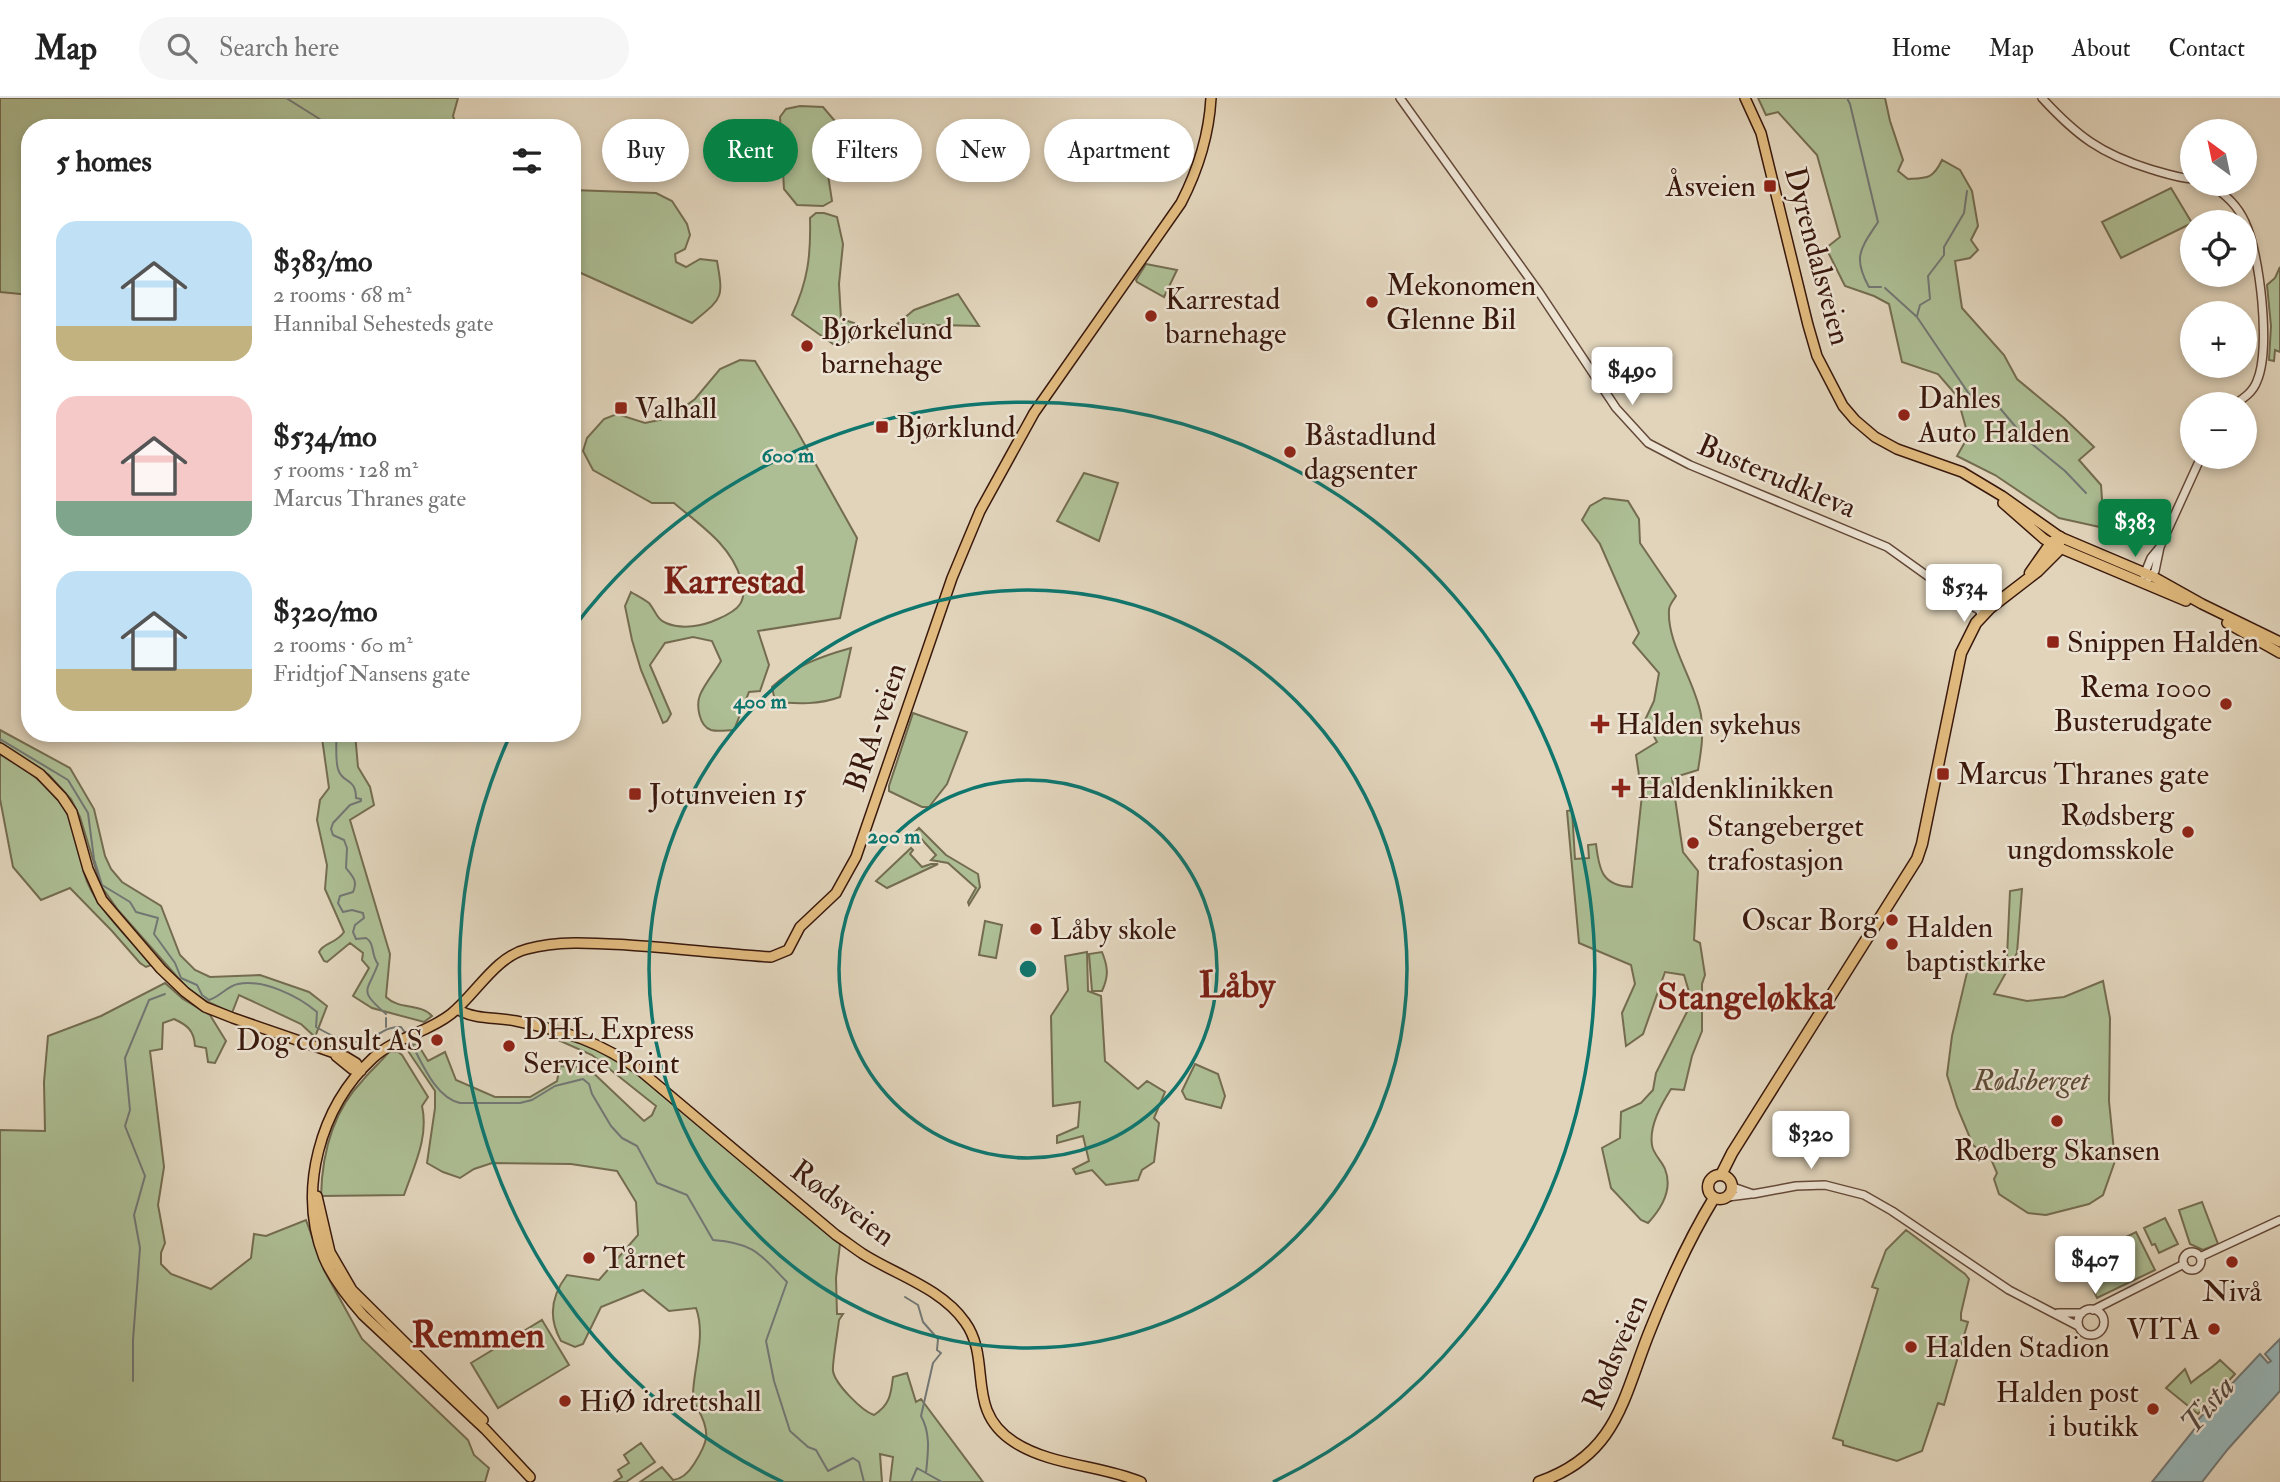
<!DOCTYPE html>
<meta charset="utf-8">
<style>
:root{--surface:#fff;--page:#f6f6f6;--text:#222;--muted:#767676;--line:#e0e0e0;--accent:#0b8043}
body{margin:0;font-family:"IM FELL Double Pica",serif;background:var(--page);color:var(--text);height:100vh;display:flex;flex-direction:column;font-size:26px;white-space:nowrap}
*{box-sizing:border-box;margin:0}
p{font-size:23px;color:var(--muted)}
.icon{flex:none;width:38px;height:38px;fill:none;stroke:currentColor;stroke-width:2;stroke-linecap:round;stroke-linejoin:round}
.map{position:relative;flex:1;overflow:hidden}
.side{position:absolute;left:21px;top:21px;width:560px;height:623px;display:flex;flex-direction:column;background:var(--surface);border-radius:28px;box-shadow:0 4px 10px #0003}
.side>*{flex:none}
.hud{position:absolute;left:602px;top:21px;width:665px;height:63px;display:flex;gap:14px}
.needle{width:46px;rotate:327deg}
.tools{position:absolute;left:2180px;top:21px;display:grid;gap:14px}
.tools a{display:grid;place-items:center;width:77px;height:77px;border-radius:50%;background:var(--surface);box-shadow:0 4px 10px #0003;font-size:35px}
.price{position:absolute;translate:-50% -60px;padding:0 16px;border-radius:7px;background:#fff;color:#222;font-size:23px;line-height:46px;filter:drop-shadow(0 2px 4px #0008)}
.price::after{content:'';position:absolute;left:50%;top:42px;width:21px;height:16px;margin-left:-10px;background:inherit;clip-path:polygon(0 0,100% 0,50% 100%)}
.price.on{background:var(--accent);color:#fff}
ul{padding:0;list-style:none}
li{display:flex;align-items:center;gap:21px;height:175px;padding:0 35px}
li span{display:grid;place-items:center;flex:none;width:196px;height:140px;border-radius:21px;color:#555}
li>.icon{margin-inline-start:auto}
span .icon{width:84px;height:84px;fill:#fffc;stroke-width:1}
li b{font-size:30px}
h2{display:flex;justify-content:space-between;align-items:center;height:84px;padding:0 35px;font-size:30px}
.chip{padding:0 24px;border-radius:32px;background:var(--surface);box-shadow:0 4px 10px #0003;font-size:24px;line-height:63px}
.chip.on{background:var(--accent);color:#fff}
header{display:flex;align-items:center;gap:42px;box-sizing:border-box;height:98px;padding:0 35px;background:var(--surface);border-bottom:2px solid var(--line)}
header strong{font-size:33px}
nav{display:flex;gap:38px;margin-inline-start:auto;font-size:24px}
.search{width:490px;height:63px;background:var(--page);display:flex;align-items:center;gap:18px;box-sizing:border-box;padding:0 24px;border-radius:38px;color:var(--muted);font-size:26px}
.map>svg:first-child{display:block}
.green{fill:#adbe94;stroke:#746c50;stroke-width:2}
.water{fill:#97b6b9;stroke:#727774;stroke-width:2}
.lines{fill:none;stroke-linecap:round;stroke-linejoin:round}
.stream{stroke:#727774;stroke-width:2}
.tertiary-casing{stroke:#644838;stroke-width:10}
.primary-casing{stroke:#3a190d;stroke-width:12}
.trunk-casing{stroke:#3a190d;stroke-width:13}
.tertiary{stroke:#ece3d3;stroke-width:7}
.primary{stroke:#e0ba7e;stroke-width:9}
.trunk{stroke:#e0ba7e;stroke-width:10}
.ring{fill:none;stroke:#0f766e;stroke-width:3.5}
.poi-dot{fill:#8f2418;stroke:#ece3d3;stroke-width:2.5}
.labels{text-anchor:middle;stroke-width:5;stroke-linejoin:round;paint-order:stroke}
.poi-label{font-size:30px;fill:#3a190d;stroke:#ece3d3;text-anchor:start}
.street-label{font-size:30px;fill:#3a190d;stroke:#ece3d3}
.park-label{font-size:30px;font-style:italic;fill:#5c4b36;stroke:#ece3d3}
.water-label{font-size:32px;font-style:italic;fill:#564841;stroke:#ece3d3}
.district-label{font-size:37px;font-weight:bold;fill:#7a1f14;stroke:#ece3d3}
.centre{fill:#0f766e;stroke:#ece3d3;stroke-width:3.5}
.ring-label{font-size:21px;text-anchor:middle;font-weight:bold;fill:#0f766e;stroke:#ece3d3;stroke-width:5;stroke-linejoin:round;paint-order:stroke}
</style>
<header>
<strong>Map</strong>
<div class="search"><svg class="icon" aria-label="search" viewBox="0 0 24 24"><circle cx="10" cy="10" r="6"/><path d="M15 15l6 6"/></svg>Search here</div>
<nav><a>Home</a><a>Map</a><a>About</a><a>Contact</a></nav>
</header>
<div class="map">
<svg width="2280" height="1384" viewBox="0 0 2280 1384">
<rect width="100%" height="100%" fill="#e1d4bb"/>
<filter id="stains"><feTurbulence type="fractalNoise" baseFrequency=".00286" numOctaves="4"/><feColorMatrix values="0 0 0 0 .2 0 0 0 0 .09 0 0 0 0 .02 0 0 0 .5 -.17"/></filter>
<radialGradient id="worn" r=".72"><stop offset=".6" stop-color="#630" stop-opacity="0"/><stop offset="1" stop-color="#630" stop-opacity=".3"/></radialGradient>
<path class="green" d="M0 0H458L453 18 457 30H30V197L0 194Z
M1758 0H1885L1890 23 1903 62 1898 73 1908 81C1927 80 1933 81 1942 62L1960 72 1972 93 1978 128 1971 142 1978 152 1970 160 1955 163 1962 210 2004 257 2017 281 2064 320 2094 349 2079 362 2101 387 2104 430 2059 420 1995 377 1957 358 1965 344 1966 330 1957 298 1938 276 1902 264 1889 206 1874 198 1845 188 1826 150 1840 139 1817 57 1778 14 1766 17Z
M800 8 823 9 840 29 845 48 828 77 832 103 823 108 797 107 784 91 780 19 786 11Z
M2171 90 2192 125 2121 160 2102 124Z
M572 92 656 95 672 103 687 126 690 137 685 151 675 156 676 164 686 169 700 161 717 163C724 202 722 200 692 225L572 171Z
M816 115H824L837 119 843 146 839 186 841 221 854 225 849 244 833 246 792 217C808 183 811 157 810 120Z
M1146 166 1177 172 1164 199 1137 184 1136 182Z
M2280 169V254L2275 252 2274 263 2269 262 2271 228 2267 187 2275 180Z
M958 196 979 228 897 226 914 212Z
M740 262 755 263 796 331 857 440 840 520 758 533 769 567 760 593 749 594 734 632C727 632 718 634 711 632 699 628 696 607 700 597 705 585 715 574 721 563L712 543 693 539 665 545 650 567 671 616 667 623 663 625 641 572 632 542 625 508 631 494C636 497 644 501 649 505 655 512 657 522 666 525 682 532 703 528 718 521 739 512 748 504 741 481 730 446 701 428 674 405H652L593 372 583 353 587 340 604 321 617 316 645 325 669 320 695 301 720 271Z
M1084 375 1118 385 1099 443 1057 423Z
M1604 400 1628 403 1639 421 1640 445 1676 498C1673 503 1669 507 1669 512 1667 546 1695 583 1701 617 1704 636 1701 654 1698 672L1672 680 1683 754 1698 773 1694 842 1700 845 1705 877 1702 886V933L1692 958 1684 992 1671 991C1661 1007 1649 1028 1652 1047 1653 1056 1662 1063 1665 1071 1673 1091 1661 1111 1648 1125L1641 1122 1611 1090 1602 1050 1620 1040 1621 1014 1641 1005 1653 992 1656 975 1692 904 1684 877 1665 874 1643 936 1626 948 1622 915 1635 886 1631 867 1579 845 1567 713 1572 712 1575 761 1589 760 1588 747 1596 746C1599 772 1602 788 1632 789L1642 697 1636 657 1657 644 1645 622 1654 603 1659 575 1633 545 1639 535 1600 446 1582 422 1590 408Z
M851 550 840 599C821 606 796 607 775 603L772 589C794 568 822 558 851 550Z
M913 615 967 634 947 686 929 709H922L889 693V688Z
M0 632 70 670 94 711 105 758 111 771 122 784 161 808 180 857 195 872 210 879 260 877 309 894 327 908 315 939 301 926 239 897 232 915 206 903 187 890 118 812 101 788 80 719 71 701 49 677 0 645Z
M318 635H355L358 669 370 689 374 707 350 722 390 856 386 899C399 912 421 905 432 918L424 924 372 910 353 898 369 870 362 862 363 855 350 845 327 864 324 863 319 854C324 844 336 846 344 834L325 791 327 767 317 722 320 702 329 690 322 640Z
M0 655C35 676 66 699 77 740 81 758 82 776 91 792 106 820 132 843 151 867L146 869 140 865 112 833 70 790 41 802 13 769 0 701Z
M919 730 946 757 978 776 980 789 969 807 968 804 976 790 948 765 931 762 936 757 915 734Z
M911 750 913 752 910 756 922 769 931 766H938L887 790 876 783Z
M2022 791 2017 855 1994 896 2027 903 2064 899 2103 883 2110 920 2109 1003 2115 1063 2103 1097 2089 1106 2046 1117 2028 1115 1999 1096 1994 1081 1997 1075 1991 1061 1973 1047 1957 1009 1947 977 1952 938 1969 866 2007 859 2010 793Z
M985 823 1002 827 996 860 979 857Z
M1087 854 1088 893 1101 898 1105 963 1138 991 1147 983 1165 994 1154 1020 1159 1025 1154 1064 1142 1072 1138 1082 1106 1087 1092 1072 1076 1076 1073 1071 1089 1063 1083 1038 1057 1045V1038L1078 1029 1080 1004 1053 1008 1051 918 1068 892 1065 858Z
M1102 854C1108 869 1109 878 1102 893H1092L1089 856Z
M165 885 183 901 210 917 226 943 215 965 208 964 206 950 195 948C194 932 187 927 174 921L163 925 162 951 150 953 164 1069 158 1107 165 1145 161 1155V1166L171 1176 211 1191 251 1160 254 1136 266 1138 306 1122 324 1172 362 1241 468 1342 474 1357 489 1370 485 1384H0V1032L45 1033 44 984 48 938 101 918Z
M560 938 588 945 632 972 840 1146 836 1180 837 1216H843L839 1222C838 1232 832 1266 833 1273 835 1286 862 1313 874 1317 890 1307 891 1296 893 1279L907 1275 916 1304 921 1301 983 1384H890L893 1359 880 1356 882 1384H640L662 1369 673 1382C683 1381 689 1374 694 1366 708 1344 711 1335 698 1311 695 1306 692 1302 693 1296 694 1267 706 1238 696 1210L669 1213 643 1192 601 1209 583 1246 575 1249 561 1243C548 1220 551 1198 567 1177L599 1182 638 1137 636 1104 617 1073 571 1066 492 1065 474 1071 460 1080 443 1074 427 1065 435 1010V993L406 950 417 945 428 963 445 954 456 982 495 999H530L557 983 560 968 588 970 644 1023 652 1017 656 1008 592 957 556 941Z
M389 954H398L402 957 428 999 422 1008C429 1039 414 1068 404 1097L321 1098C322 1055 332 1014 363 982 371 972 381 964 389 954Z
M1195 966 1218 976 1225 998 1221 1010 1186 1001 1182 993Z
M2202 1104 2218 1146 2203 1152 2190 1146 2179 1112Z
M2165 1120 2178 1146 2159 1155 2155 1146 2152 1147 2144 1130Z
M1906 1132 1965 1176 1969 1181 1961 1215V1222L1968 1224 1944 1307 1938 1305 1922 1353 1897 1363 1843 1347V1343L1833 1340 1878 1191 1872 1189 1886 1152Z
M2136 1134 2155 1172 2097 1200 2079 1162Z
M542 1222 569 1267 498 1310 471 1265Z
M2220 1262 2235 1276 2198 1316 2166 1290 2185 1271 2191 1285C2201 1276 2210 1272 2220 1262Z
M641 1345 655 1364 626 1384H614L622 1379 618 1372 629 1365 624 1357Z"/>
<path class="water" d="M2280 1241V1293L2228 1351 2202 1384H2152L2197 1328 2194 1326 2260 1256 2268 1265 2271 1263 2265 1256Z"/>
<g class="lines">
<path class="stream" d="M286 0 334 30
M1847 0 1850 6 1878 124C1861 150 1852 159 1869 189H1881
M1885 190 1917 219 1969 296 1993 302 2026 341 2065 373 2086 395
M1917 218 1920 207 1930 201 1928 178 1944 157V149L1964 115 1967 93
M336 635C337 647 335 661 338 671 342 686 356 679 356 700L361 701V703L350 707 333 725 331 731 333 737 344 742 347 750 346 770C353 779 358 783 353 794L340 798 338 805 343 814 352 812 363 815 364 820 355 827 353 834 356 841 366 840C375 845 371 858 378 866 368 894 357 891 386 916
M0 641 68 682 88 715 94 761 102 787 130 804 136 814 158 820 154 836 175 865 181 880 197 887 202 897 209 902C220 899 227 888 238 886 264 881 298 898 317 914L316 929C330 937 348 947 364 943 378 939 385 928 401 929L406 936
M386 920V929
M409 941C421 962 434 999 460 1005H520L532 1002 555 988 583 981 589 986 592 996 611 1028 622 1040 637 1048 657 1085 687 1097 713 1142C754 1145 760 1156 787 1184L766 1243 774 1283 790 1333 808 1349 816 1352 828 1373 853 1360 859 1364 864 1384
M905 1199 918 1207 923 1224 938 1241 937 1252 941 1255 933 1265 921 1318C931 1336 928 1355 926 1375
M133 1283V1242L140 1150 134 1117 145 1078 125 1028 130 1012 125 960 149 902 165 896
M911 1384 917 1370 942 1384"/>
<g class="tertiary-casing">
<path id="tertiary" d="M1400 0 1539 194 1616 310 1648 345 1690 367 1887 449 1961 502 1979 512 1982 518
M2042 0C2077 38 2101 56 2150 71 2164 75 2178 80 2193 81
M2209 86C2224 95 2238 108 2245 124 2260 155 2271 251 2257 283 2253 294 2244 300 2235 306
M2144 477 2151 460 2160 449 2201 359
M2149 480 2155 473 2160 449
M1733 1089 1753 1096 1796 1088 1825 1087 1864 1097 1892 1113 2009 1192 2078 1228
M1728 1099 1751 1096
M2183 1163a9 9 0 1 1 18 0a9 9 0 1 1-18 0Z
M2200 1159 2280 1122
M2078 1224a13 13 0 1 1 26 0a13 13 0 1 1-26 0Z
M2093 1212 2184 1166
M2058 1215H2082"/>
</g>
<g class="primary-casing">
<path id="primary" d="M1745 0 1761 35 1808 227 1817 258 1843 308 1855 322 1875 339 1897 351 1962 374 2002 398 2060 439 2152 478 2202 506 2280 544
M2003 405 2044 441 2060 450 2186 503
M2227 525 2280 555
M0 650 40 676 62 699 72 714 88 771 102 802 161 871 185 894 205 909 233 920 346 959 356 965 361 973
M457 911C475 922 495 919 516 923 568 934 599 943 642 974L836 1137C845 1143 854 1150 863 1156 896 1177 941 1190 965 1224 993 1263 964 1312 1014 1344 1051 1368 1101 1367 1141 1384
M336 958 352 971 361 973
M317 1098 330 1154 352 1192 483 1322
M530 1379 485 1331 363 1217C348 1200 333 1181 324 1160 297 1092 320 1009 373 960 396 939 427 935 451 916 476 896 495 859 527 851 559 842 595 845 628 847 676 850 723 856 771 859L788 852 800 829 836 795 856 759 952 480 980 413 1034 315 1181 105C1198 72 1209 37 1211 0"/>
</g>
<g class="trunk-casing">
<path id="trunk" d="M2030 475 2051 445 2060 439
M1708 1089a12 12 0 1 1 24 0a12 12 0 1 1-24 0Z
M1721 1077 1732 1055 1917 761 1922 746 1961 555 1976 525 1990 510 2038 473 2058 453 2060 439
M1539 1384C1619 1356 1623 1298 1651 1230 1669 1185 1689 1141 1714 1100"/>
</g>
<use href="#tertiary" class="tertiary"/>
<use href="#primary" class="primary"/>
<use href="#trunk" class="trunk"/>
</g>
<g class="ring">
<circle cx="1028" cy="871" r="189"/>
<circle cx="1028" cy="871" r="379"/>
<path d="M783 1384A568 568 0 0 1 511 635M574 529A568 568 0 1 1 1273 1384"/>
</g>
<g class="poi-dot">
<rect x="1763" y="81" width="14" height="14" rx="3.5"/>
<circle cx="1372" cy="204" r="7"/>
<circle cx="1151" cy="218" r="7"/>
<circle cx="807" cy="248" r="7"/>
<rect x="614" y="303" width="14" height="14" rx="3.5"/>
<circle cx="1904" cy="317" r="7"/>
<rect x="875" y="322" width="14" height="14" rx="3.5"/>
<circle cx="1290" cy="354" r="7"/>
<rect x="2046" y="537" width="14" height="14" rx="3.5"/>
<circle cx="2226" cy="606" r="7"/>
<path d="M1596.5 615.5h7v7h7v7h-7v7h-7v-7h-7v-7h7z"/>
<rect x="1936" y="669" width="14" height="14" rx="3.5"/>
<path d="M1617.5 679.5h7v7h7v7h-7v7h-7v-7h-7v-7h7z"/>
<rect x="628" y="689" width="14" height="14" rx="3.5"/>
<circle cx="2188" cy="734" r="7"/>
<circle cx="1693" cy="745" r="7"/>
<circle cx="1892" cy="822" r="7"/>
<circle cx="1036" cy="831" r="7"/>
<circle cx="1892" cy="846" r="7"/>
<circle cx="437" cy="942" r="7"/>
<circle cx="509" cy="948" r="7"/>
<circle cx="2057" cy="1023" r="7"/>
<circle cx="589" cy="1160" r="7"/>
<circle cx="2232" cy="1164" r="7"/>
<circle cx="2214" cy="1231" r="7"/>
<circle cx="1911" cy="1249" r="7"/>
<circle cx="565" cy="1303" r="7"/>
<circle cx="2153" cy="1311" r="7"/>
</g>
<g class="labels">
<g class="poi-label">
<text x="1756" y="98" text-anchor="end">Åsveien</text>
<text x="1386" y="197">Mekonomen<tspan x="1386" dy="34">Glenne Bil</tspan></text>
<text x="1165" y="211">Karrestad<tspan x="1165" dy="34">barnehage</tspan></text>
<text x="821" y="241">Bjørkelund<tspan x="821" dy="34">barnehage</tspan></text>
<text x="1918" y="310">Dahles<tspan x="1918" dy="34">Auto Halden</tspan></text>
<text x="635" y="320">Valhall</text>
<text x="896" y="339">Bjørklund</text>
<text x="1304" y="347">Båstadlund<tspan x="1304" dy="34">dagsenter</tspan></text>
<text x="2067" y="554">Snippen Halden</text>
<text x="2212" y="599" text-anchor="end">Rema 1000<tspan x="2212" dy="34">Busterudgate</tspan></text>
<text x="1616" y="636">Halden sykehus</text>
<text x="1957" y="686">Marcus Thranes gate</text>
<text x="1637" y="700">Haldenklinikken</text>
<text x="649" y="706">Jotunveien 15</text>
<text x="2174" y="727" text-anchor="end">Rødsberg<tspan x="2174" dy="34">ungdomsskole</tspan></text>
<text x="1707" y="738">Stangeberget<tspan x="1707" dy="34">trafostasjon</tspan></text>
<text x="1878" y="832" text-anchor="end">Oscar Borg</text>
<text x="1906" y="839">Halden<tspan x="1906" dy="34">baptistkirke</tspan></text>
<text x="1050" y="841">Låby skole</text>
<text x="523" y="941">DHL Express<tspan x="523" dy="34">Service Point</tspan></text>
<text x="423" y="952" text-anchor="end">Dog consult AS</text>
<text x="2057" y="1062" text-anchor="middle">Rødberg Skansen</text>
<text x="603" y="1170">Tårnet</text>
<text x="2232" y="1203" text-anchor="middle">Nivå</text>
<text x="2200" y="1241" text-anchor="end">VITA</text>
<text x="1925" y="1259">Halden Stadion</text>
<text x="2139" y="1304" text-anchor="end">Halden post<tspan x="2139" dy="34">i butikk</tspan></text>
<text x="579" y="1313">HiØ idrettshall</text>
</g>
<g class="street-label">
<text transform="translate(1818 158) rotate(75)" y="10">Dyrendalsveien</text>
<text transform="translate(1777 378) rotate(23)" y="10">Busterudkleva</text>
<text transform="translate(875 629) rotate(-71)" y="10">BRA-veien</text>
<text transform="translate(843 1105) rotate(37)" y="10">Rødsveien</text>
<text transform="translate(1615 1254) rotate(-67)" y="10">Rødsveien</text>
</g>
<g class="park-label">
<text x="2031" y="992">Rødsberget</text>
</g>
<g class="water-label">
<text transform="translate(2207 1306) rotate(-49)" y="11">Tista</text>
</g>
<g class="district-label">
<text x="734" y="495">Karrestad</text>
<text x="1237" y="899">Låby</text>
<text x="1746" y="911">Stangeløkka</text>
<text x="478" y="1249">Remmen</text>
</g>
</g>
<circle cx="1028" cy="871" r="10" class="centre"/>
<g class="ring-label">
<text x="788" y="364">600 m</text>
<text x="760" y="610">400 m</text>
<text x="894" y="745">200 m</text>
</g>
<rect width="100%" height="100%" filter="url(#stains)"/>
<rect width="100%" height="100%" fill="url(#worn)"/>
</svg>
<div class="tools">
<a><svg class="needle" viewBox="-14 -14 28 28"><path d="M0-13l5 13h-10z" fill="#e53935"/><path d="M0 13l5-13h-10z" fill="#767676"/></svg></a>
<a><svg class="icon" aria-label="locate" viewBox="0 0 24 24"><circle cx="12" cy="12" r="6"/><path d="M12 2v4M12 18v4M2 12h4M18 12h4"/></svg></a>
<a>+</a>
<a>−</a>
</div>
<b class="price" style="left:1632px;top:309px">$490</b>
<b class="price on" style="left:2135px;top:461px">$383</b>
<b class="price" style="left:1964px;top:526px">$534</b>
<b class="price" style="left:1811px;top:1073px">$320</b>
<b class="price" style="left:2095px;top:1198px">$407</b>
<div class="hud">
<a class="chip">Buy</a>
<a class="chip on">Rent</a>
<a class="chip">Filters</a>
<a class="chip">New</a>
<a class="chip">Apartment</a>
</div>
<section class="side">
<h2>5 homes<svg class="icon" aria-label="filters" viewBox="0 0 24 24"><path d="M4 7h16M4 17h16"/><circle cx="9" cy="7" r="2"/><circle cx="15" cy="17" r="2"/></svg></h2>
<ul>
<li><span style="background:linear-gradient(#bfe0f5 75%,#c2b280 0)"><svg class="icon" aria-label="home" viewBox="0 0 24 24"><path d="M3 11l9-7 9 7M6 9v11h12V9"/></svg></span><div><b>$383/mo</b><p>2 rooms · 68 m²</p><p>Hannibal Sehesteds gate</p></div></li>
<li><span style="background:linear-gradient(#f6c9c9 75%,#7fa58c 0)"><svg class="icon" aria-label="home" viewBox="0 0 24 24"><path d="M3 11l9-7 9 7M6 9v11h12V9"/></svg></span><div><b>$534/mo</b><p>5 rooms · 128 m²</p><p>Marcus Thranes gate</p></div></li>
<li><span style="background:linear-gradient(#bfe0f5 70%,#c2b280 0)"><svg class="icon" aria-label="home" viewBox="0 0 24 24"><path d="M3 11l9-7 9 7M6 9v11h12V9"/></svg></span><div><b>$320/mo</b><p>2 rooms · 60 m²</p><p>Fridtjof Nansens gate</p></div></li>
</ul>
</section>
</div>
